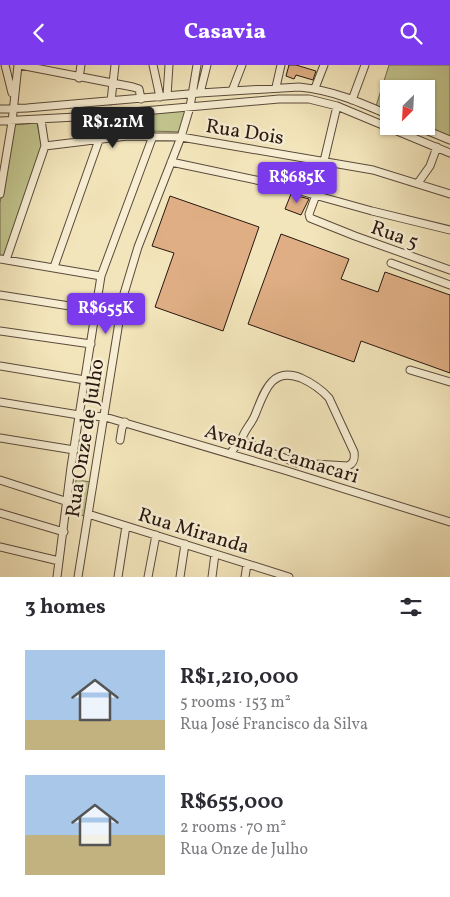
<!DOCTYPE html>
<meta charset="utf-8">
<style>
:root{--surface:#fff;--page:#f2f2f3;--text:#2b2b33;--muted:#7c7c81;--accent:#7c3aed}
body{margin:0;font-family:Vollkorn,serif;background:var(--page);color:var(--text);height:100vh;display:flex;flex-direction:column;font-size:19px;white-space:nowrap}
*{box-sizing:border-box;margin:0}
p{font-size:16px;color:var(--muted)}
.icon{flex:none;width:28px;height:28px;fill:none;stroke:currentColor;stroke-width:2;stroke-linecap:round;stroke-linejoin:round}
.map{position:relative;height:512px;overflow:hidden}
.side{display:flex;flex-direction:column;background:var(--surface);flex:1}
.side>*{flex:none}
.needle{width:32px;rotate:204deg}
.fabs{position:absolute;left:380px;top:15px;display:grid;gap:10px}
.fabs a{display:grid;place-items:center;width:55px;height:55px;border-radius:0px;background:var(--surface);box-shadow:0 1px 4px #0004;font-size:25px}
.price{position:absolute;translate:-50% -42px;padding:0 11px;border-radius:5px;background:var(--accent);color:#fff;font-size:16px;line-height:32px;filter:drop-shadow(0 1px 2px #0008)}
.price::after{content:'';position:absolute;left:50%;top:30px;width:15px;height:11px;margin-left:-8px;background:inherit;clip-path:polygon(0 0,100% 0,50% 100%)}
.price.active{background:#222;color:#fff}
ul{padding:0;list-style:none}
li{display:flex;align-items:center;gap:15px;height:125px;padding:0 25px}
li span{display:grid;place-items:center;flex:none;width:140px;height:100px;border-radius:0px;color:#555}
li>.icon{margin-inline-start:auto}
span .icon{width:60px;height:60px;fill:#fffc;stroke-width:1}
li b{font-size:21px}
h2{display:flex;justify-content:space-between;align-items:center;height:60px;padding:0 25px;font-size:21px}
header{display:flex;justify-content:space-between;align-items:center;height:65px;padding:0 25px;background:var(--accent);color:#fff;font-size:22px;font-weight:800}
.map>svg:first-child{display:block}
.green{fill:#c1c38c;stroke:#746d4e}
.building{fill:#dfae84;stroke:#271710}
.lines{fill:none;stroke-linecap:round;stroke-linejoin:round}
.minor-casing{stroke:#5a4a3b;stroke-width:9}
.minor{stroke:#f7eed3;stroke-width:7}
.labels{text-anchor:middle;stroke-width:5;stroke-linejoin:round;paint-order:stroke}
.street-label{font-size:20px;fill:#271710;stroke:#f7eed3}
</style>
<header><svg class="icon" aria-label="back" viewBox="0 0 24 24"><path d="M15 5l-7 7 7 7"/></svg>Casavia<svg class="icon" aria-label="search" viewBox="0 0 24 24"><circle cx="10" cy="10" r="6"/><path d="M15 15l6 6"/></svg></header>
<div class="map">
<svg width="450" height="512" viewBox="0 0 450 512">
<rect width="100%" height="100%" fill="#f3e5bb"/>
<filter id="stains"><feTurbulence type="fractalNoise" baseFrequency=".004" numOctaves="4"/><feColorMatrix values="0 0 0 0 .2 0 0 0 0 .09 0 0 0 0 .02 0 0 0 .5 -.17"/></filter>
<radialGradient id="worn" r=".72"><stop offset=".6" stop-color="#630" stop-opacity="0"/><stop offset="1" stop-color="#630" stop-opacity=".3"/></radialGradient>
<path class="green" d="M389 0H450V71L426 61V24H389V46L376 41Z
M186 46 181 67 152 66 149 48Z
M37 58 42 82 4 191 0 190V138L13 60Z
M76 415 92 417 85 451 72 448Z"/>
<path class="building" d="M289 0H296L316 6 313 15 296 10 294 14 286 11Z
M291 129 309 134 301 150 285 144Z
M170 131 259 162 223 266 155 242 174 188 152 181Z
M281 169 349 194 341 214 378 227 385 207 450 230V308L361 276 354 297 248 259Z"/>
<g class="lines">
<g class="minor-casing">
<path id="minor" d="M5 0 12 28
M20 0 133 22 139 24 141 34
M153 0 160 32
M79 13 81 0
M276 22 281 0
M315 23 324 0
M232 26 242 0
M200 28 207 0
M167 31 169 0
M352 35 365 0
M111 36 115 0
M337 41 316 130 309 149 310 153 355 171 450 205
M0 44 27 43 200 28 299 22C332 25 359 37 389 50
M0 56 76 52 279 34H309L337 41 450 88
M416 61 450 75
M45 81 127 71 181 72 373 105 450 129
M171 97 275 119 372 146 450 165
M418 118 430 101 437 82
M0 129 12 57 18 0
M0 194 101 211
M6 195 45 81 41 55
M391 198 450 220
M54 202 99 75
M0 230 120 249
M0 266 91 279
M0 301 85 315
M410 305 450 317
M0 337 79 350 105 352 284 405 450 457
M0 373 74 385
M120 375 122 363 125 357
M230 389 238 378 244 377 297 398 348 401C354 398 355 394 354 387L329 333C321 324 312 318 301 313 271 301 264 328 255 350 251 360 243 366 241 377
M0 415 68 437
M0 448 64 467
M88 449 289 512
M0 482 59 496
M57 512 71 402 101 211 153 71
M78 512 123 232 138 182 181 72 190 42 197 0
M118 512 126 461
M148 512 156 470
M180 512 185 479
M212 512 215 489
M245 512 247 499"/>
</g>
<use href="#minor" class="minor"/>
</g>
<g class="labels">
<g class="street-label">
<text transform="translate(245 66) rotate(9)" y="7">Rua Dois</text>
<text transform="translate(395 169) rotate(20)" y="7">Rua 5</text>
<text transform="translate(84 373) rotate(-81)" y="7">Rua Onze de Julho</text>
<text transform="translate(282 388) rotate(17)" y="7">Avenida Camacari</text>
<text transform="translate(194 465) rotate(17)" y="7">Rua Miranda</text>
</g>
</g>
<rect width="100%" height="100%" filter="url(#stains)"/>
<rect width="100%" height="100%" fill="url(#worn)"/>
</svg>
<div class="fabs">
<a><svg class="needle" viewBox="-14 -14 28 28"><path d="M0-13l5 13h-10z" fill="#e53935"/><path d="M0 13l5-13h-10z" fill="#7c7c81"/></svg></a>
</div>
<b class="price active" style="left:113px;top:84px">R$1.21M</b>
<b class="price" style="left:297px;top:139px">R$685K</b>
<b class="price" style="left:106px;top:270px">R$655K</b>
</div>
<section class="side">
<h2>3 homes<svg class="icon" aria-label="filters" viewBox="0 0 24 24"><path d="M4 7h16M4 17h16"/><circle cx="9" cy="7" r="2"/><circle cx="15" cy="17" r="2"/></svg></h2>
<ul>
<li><span style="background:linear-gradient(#a9c7e8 70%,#c2b280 0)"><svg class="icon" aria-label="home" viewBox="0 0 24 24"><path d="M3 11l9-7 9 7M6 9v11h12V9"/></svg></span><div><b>R$1,210,000</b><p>5 rooms · 153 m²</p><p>Rua José Francisco da Silva</p></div></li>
<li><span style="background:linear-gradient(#a9c7e8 60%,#c2b280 0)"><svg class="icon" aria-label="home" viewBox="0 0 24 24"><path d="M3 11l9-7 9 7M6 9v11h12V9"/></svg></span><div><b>R$655,000</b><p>2 rooms · 70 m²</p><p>Rua Onze de Julho</p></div></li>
</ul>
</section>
